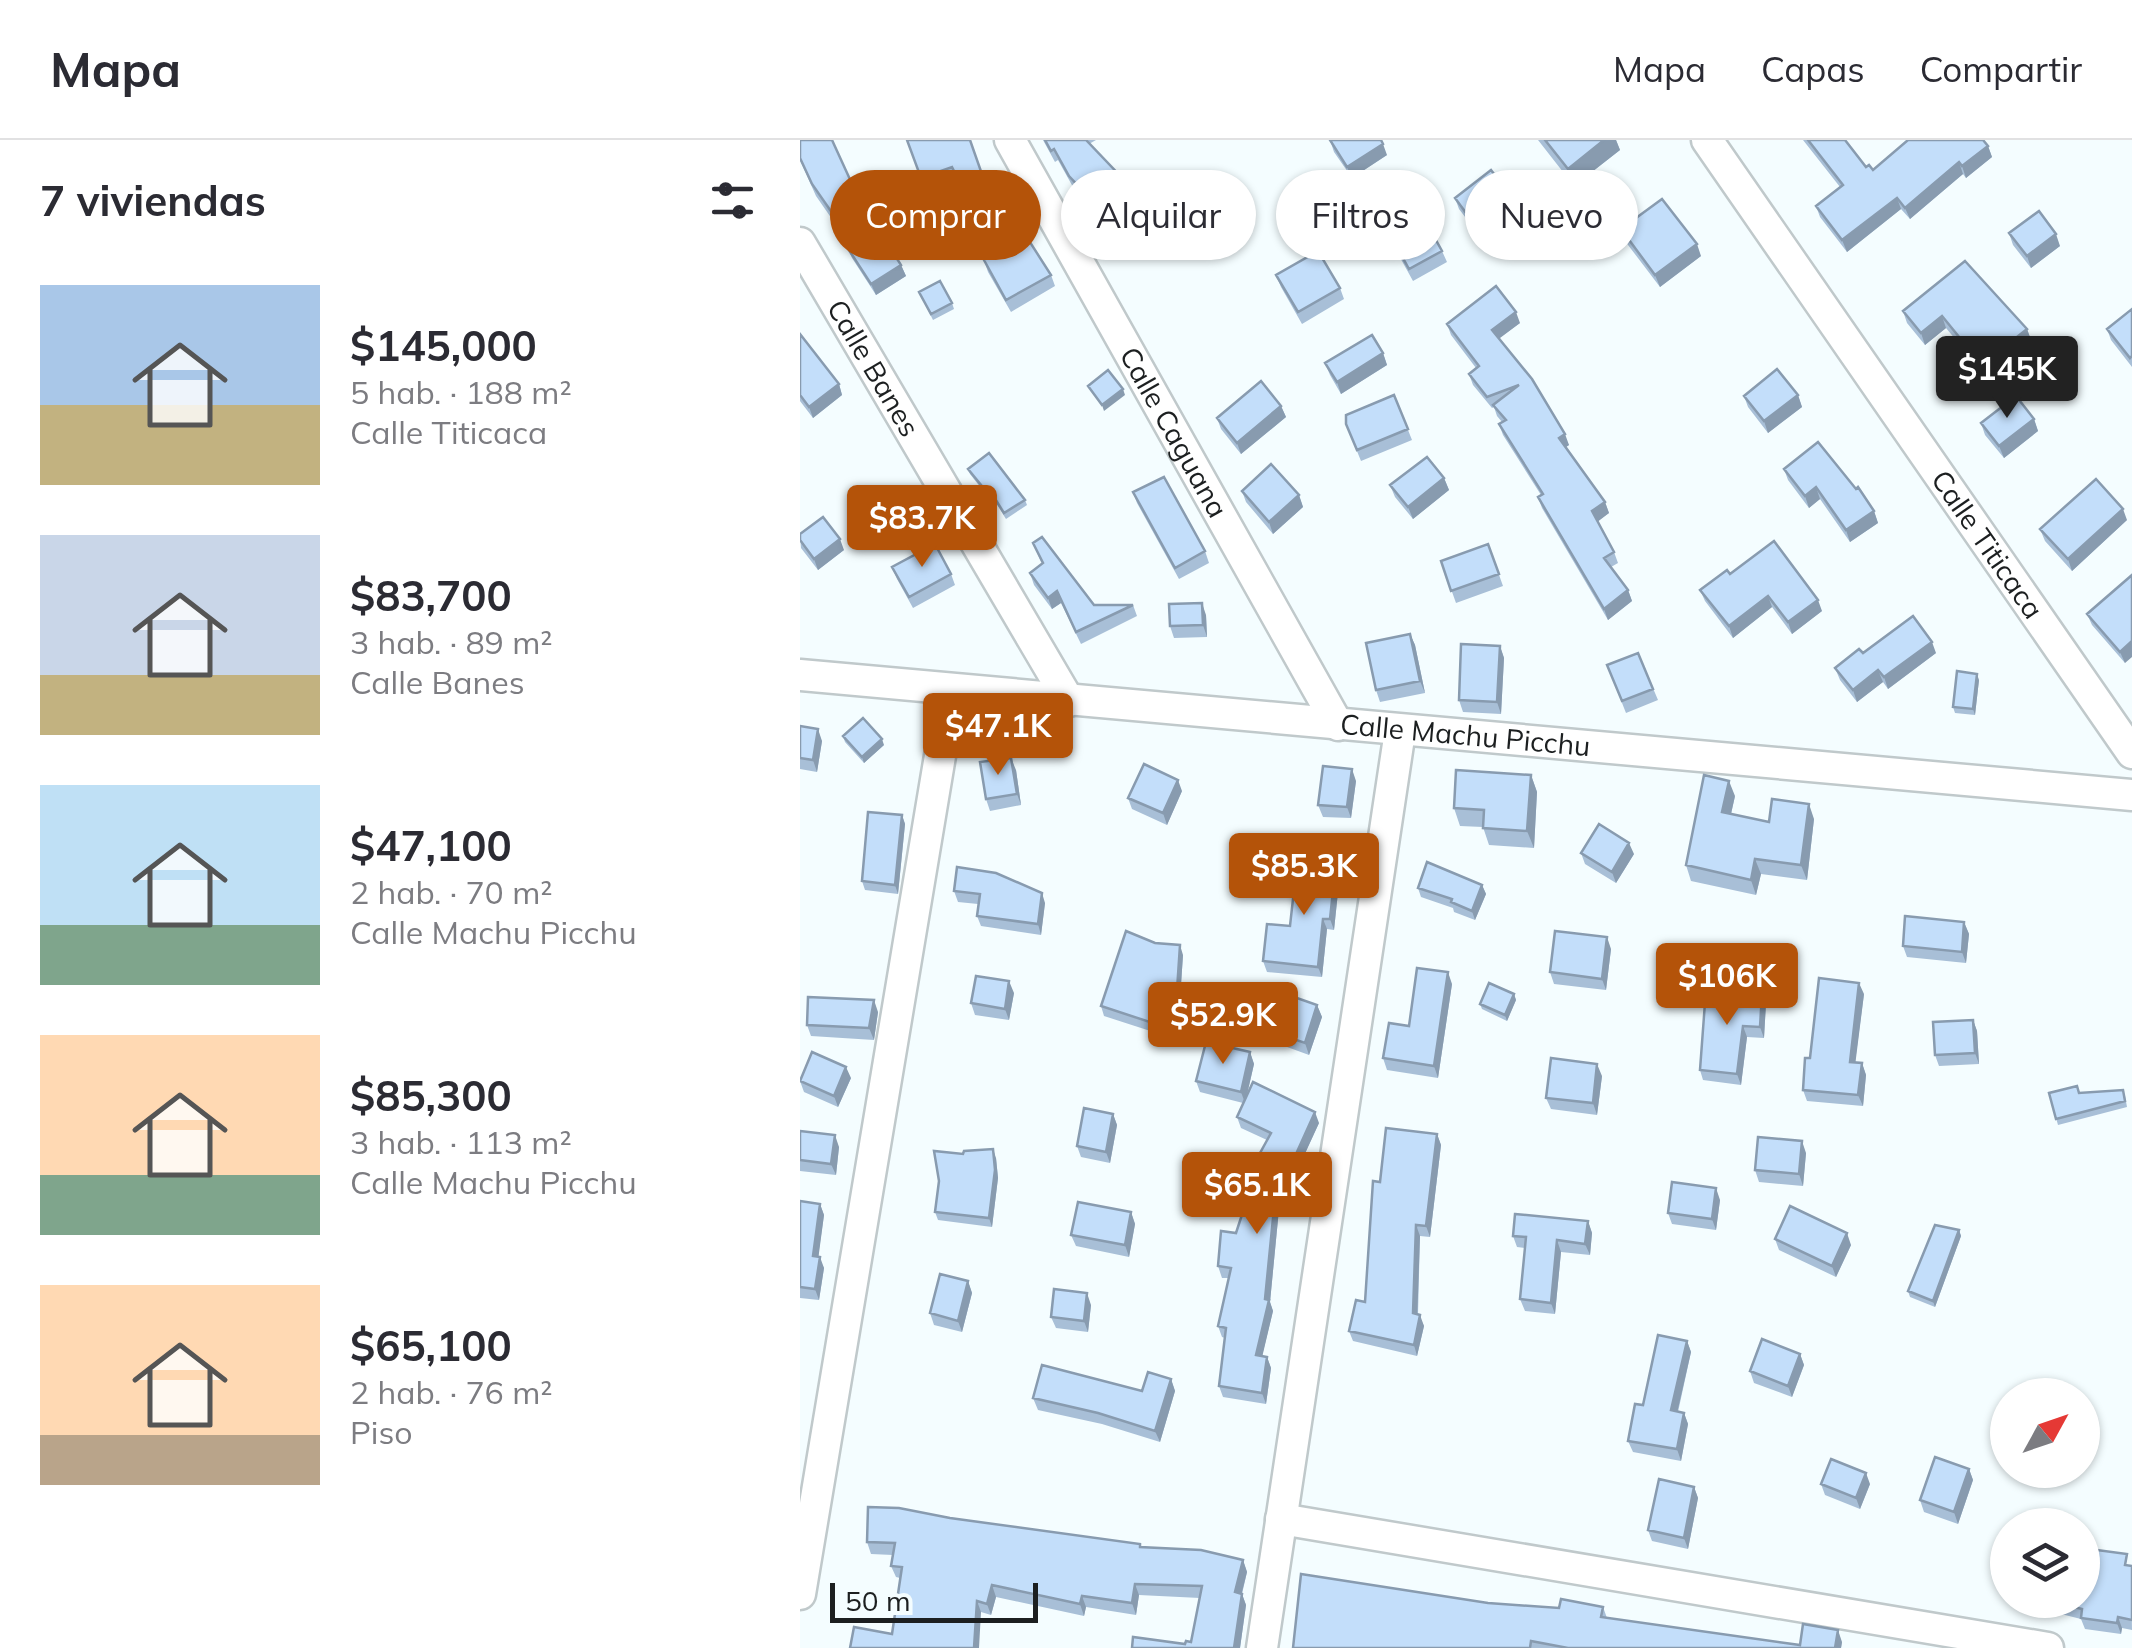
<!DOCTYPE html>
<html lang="es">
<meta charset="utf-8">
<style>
:root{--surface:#fff;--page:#f7f7f7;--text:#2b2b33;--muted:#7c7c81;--line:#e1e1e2;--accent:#b45309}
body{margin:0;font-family:Mulish,sans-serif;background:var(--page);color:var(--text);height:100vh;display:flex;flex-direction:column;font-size:38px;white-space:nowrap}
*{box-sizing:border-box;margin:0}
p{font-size:32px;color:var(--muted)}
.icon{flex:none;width:55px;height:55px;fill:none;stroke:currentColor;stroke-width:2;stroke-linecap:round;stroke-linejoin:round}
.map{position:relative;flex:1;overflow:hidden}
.drawer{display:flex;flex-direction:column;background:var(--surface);width:800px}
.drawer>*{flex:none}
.guide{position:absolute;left:30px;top:30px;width:950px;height:90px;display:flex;gap:20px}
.needle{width:65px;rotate:50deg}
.fabs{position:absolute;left:1190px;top:1238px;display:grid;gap:20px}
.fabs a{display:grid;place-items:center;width:110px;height:110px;border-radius:50%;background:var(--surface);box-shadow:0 2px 8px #0004;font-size:50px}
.scale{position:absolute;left:30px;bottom:25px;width:208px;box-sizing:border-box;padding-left:10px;border:5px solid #1c1f20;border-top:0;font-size:28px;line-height:35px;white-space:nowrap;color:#1c1f20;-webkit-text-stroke:8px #f4fdff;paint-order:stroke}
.price{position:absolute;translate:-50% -85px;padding:0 22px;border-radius:10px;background:var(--accent);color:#fff;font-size:32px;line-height:65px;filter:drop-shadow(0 2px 5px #0008)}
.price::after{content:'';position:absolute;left:50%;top:60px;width:30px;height:22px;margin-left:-15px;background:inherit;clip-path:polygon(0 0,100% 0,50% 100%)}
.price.current{background:#222;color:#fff}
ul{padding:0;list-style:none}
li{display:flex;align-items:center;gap:30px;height:250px;padding:0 40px}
li span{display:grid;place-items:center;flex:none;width:280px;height:200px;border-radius:0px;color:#555}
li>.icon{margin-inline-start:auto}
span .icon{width:120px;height:120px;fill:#fffc;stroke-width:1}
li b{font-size:42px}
h2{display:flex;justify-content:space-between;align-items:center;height:120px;padding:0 40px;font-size:42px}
.pill{padding:0 35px;border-radius:45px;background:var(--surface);box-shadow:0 2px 8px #0004;font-size:35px;line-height:90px}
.pill.current{background:var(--accent);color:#fff}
header{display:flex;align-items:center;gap:60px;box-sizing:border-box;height:140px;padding:0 50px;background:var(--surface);border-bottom:2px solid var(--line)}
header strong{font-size:48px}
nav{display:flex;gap:55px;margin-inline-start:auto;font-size:35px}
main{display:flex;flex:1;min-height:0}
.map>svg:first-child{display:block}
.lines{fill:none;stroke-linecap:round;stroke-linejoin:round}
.minor-casing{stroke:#c0c9cb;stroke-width:35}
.minor{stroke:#fff;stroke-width:30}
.wall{fill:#a8bfd7}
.shaded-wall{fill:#889baf}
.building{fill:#c3defa;stroke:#889baf;stroke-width:2.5}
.labels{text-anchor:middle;stroke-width:9;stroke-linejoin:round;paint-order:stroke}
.street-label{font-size:28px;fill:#1c1f20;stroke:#f4fdff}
</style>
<header>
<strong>Mapa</strong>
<nav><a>Mapa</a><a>Capas</a><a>Compartir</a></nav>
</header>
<main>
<section class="drawer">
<h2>7 viviendas<svg class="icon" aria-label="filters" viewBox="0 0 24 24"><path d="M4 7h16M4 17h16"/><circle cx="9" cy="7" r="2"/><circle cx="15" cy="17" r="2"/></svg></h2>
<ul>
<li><span style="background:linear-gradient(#a9c7e8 60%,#c2b280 0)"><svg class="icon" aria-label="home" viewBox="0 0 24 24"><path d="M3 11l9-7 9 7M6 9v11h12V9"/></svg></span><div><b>$145,000</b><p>5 hab. · 188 m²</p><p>Calle Titicaca</p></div></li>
<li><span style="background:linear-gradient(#c9d6e8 70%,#c2b280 0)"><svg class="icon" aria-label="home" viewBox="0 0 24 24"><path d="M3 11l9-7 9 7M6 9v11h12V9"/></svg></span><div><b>$83,700</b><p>3 hab. · 89 m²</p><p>Calle Banes</p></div></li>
<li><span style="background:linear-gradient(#bfe0f5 70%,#7fa58c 0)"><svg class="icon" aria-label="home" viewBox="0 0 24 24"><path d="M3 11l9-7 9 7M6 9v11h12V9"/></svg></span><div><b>$47,100</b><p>2 hab. · 70 m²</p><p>Calle Machu Picchu</p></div></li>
<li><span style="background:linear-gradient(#ffd9b3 70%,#7fa58c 0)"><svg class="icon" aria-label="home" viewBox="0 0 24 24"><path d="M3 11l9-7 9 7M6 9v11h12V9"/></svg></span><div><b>$85,300</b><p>3 hab. · 113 m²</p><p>Calle Machu Picchu</p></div></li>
<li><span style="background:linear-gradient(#ffd9b3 75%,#b9a48a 0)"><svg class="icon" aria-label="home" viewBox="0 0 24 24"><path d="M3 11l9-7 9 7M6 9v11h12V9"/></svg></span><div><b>$65,100</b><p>2 hab. · 76 m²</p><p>Piso</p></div></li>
</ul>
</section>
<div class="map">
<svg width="1332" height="1508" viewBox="0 0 1332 1508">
<rect width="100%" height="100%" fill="#f4fdff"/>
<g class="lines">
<g class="minor-casing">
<g id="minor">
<path id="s1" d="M210 0 538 585"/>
<path id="s2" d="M907 0 1332 613"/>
<path id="s3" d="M0 103 269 561"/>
<path id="s4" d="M0 535 1332 655"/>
<path d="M481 1379 1248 1508"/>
<path d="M0 1454 151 550"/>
<path d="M462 1508 600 591"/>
</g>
</g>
<use href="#minor" class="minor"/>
</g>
<path class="wall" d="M0 0 53 46 80 64 85 76 74 83 101 125 106 136 76 155 52 118 47 107 50 105 16 56 0 20Z
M107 0 184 40 226 96 251 135 255 146 211 172 188 132 184 120 194 114 156 39 125 50Z
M243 0H296L289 4 330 53 303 79 273 47 258 20 255 22Z
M530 0 587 15 552 38 534 12Z
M738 0H816L820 10 774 46Z
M1003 0H1045L1066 27 1073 30 1188 6 1192 17 1166 38 1163 34 1110 79 1101 69 1047 112 1020 77 1016 66 1040 47Z
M655 58 724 80 688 107 659 69Z
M821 89 901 116 860 147 825 101Z
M588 91 642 111 647 122 613 141 592 103Z
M1209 93 1260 106 1231 128 1213 105Z
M476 135 540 148 544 159 502 184 481 147Z
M119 152 152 163 154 169 133 180Z
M1332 169V227L1311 200 1307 189Z
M1103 171 1227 189 1231 200 1186 236 1146 188 1125 205 1107 183Z
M720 183 699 198 769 305 766 307 805 362 809 373 797 381 814 412 818 423 811 427 828 450 832 461 808 480 742 368 738 357 741 355 703 295 699 284 702 282 697 276 694 267 692 268 673 245 669 234 676 228 651 195 647 184Z
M0 194 39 244 42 255 13 278 0 261Z
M583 213 587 225 541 254 530 235 525 223Z
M594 255 612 300 561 321 546 284Z
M998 255 1002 267 968 293 948 267 944 256Z
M481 266 486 277 441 314 421 289 417 278Z
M1234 279 1238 291 1204 318 1185 295 1181 283Z
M168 329 225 360 227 365 206 379 191 355 188 357 170 334Z
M984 329 1074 371 1078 383 1050 402 1020 359 1009 368 988 340Z
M644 338 649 350 613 379 595 357 590 345Z
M442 351 499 355 503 367 473 394 446 362Z
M333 352 405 411 409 423 379 439 337 363Z
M1327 380 1272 431 1245 401 1240 389Z
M0 394 44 410 18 430 1 408Z
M233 403 294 465H333L337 476 281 504 261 463 252 469 234 445 230 433 242 424Z
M688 404 703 446 656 463 641 421Z
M92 427 151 434 155 445 113 468 97 439Z
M930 434 1022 471 992 494 972 467 933 498 905 461 900 450Z
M1332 435 1325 523 1292 485 1287 474Z
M406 475 407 497 374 498 370 486Z
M610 494 615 505 625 553 580 562 576 550Z
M700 506 704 518 701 574 663 572 659 560Z
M838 513 858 560 826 573 807 525Z
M1063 513H1136L1088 549 1083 542 1057 562 1040 540 1035 528Z
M1179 540 1175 575 1155 573 1153 567Z
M0 586 22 601 17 632 0 629Z
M43 596 84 605 64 623 45 602Z
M216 630 221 665 190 671 186 659Z
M731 635 737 652 734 708 689 705 683 687 660 686 654 668Z
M556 641 551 678 523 677 518 665Z
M382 651 367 685 332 669 328 658Z
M935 656 931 674 969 682 1014 679 1007 740 961 734 956 755 891 741 886 725Z
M102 675 105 684 98 754 65 750 62 741Z
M781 713 834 714 816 743 785 724Z
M540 733 534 790 527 789 522 837 467 832 463 821 490 786 500 742Z
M682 745 686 754 675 780 654 772 653 768 621 757 618 748Z
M154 751 245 763 241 795 181 786 177 776 178 764 158 762Z
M1164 782 1169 794 1166 823 1107 817 1103 806Z
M811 809 806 850 754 844 750 832Z
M383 815 379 874 372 898 304 876 301 866Z
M652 844 638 938 587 930 583 918 609 886Z
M214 853 209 880 175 875 171 863Z
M714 854 716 860 707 881 682 869 680 864Z
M1064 854 1055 922 1062 923 1066 935 1063 966 1007 961 1003 950 1010 918Z
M966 863 964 898 947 897 941 945 903 940 900 930Z
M517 865 522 877 509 915 468 900 464 889Z
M78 872 74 900 11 896 7 885Z
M1173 880 1177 891 1179 924 1139 926 1135 915Z
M450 912 454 924 447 955 519 983 502 1020 503 1024 479 1069 470 1162 473 1171 462 1216 467 1217 471 1228 466 1264 423 1257 419 1246 425 1198 422 1197 418 1186 429 1138H422L418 1126 436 1093 456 1030 454 1024 467 1000 441 988 437 977 443 963 400 952 396 941Z
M802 936 797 975 751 969 746 958Z
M51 938 38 967 4 952 0 941Z
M1249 953 1325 956 1327 967 1258 985Z
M313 974 317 985 310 1023 281 1017 277 1006Z
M0 991 39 1007 36 1035 0 1031Z
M637 994 641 1005 630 1097 620 1096 618 1174 624 1186 617 1216 553 1201 549 1191 565 1162 580 1042Z
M1006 1013 1003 1046 959 1042 955 1030Z
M196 1018 198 1038 192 1087 138 1080 135 1072Z
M920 1060 916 1090 872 1084 868 1073Z
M0 1061 20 1064 24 1075 18 1117 24 1128 19 1160 0 1158Z
M331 1072 335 1084 329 1117 276 1106 271 1095Z
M788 1081 792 1093 790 1115 761 1112 755 1174 725 1171 720 1159 725 1108 717 1107 713 1096Z
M1159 1090 1161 1096 1135 1167 1110 1157 1108 1151Z
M975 1099 1051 1105 1036 1137 979 1110Z
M168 1141 172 1153 162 1192 134 1185 130 1173Z
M291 1165 288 1192 256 1188 251 1177Z
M887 1201 891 1212 878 1272 884 1273 888 1284 881 1321 833 1312 828 1301 843 1265Z
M1000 1214 1004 1225 992 1257 954 1243 950 1231Z
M371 1239 375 1251 360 1302 302 1284 238 1270 233 1258 342 1251Z
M1169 1329 1173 1340 1158 1384 1124 1372 1120 1360Z
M1021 1344H1070L1060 1369 1025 1355Z
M894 1347 898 1358 888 1409 852 1401 848 1390Z
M150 1378 340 1404 341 1408 443 1420 447 1432 442 1454 446 1465 440 1508 385 1504 391 1502 400 1458 339 1455 336 1475 286 1467 284 1476 196 1457 191 1475 181 1472 92 1494 100 1438 96 1437 91 1426 93 1415 71 1414 67 1402Z
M1331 1426 1332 1490 1322 1488 1321 1494 1285 1489 1281 1479 1237 1468 1234 1460H1282Z
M688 1463 759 1468 803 1467 807 1478 1000 1505 1042 1502 1041 1508H493Z"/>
<path class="shaded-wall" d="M804 0H816L820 10 774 46 768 29Z
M583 4 587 15 552 38 547 27Z
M1188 6 1192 17 1166 38 1162 26Z
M1159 22 1163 34 1110 79 1105 68Z
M326 42 330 53 303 79 299 68Z
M1097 58 1101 69 1047 112 1042 100Z
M80 64 85 76 72 84 68 73Z
M720 68 724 80 688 107 683 96Z
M1256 94 1260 106 1231 128 1227 116Z
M897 104 901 116 860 147 855 135Z
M101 125 106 136 76 155 71 144Z
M716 172 720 183 696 201 692 190Z
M1142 176 1146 188 1125 205 1121 193Z
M1227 189 1231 200 1186 236 1182 225Z
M583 213 587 225 541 254 537 242Z
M39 244 42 255 13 278 9 267Z
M323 249 325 255 304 271 302 265Z
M998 255 1002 267 968 293 964 281Z
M481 266 486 277 441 314 437 303Z
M1234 279 1238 291 1204 318 1199 306Z
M765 294 769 305 763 309 759 298Z
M644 338 649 350 613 379 608 367Z
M1016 347 1020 359 1009 368 1005 356Z
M499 355 503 367 473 394 469 382Z
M805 362 809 373 796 383 792 371Z
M1323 369 1327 380 1272 431 1268 419Z
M1074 371 1078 383 1050 402 1046 390Z
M40 399 44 410 18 430 14 419Z
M828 450 832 461 808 480 804 469Z
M257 451 261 463 252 469 248 458Z
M968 456 972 467 933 498 929 486Z
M1018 460 1022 471 992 494 988 482Z
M402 463 406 475 407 497 403 485Z
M610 494 615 505 625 553 620 541Z
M1332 501V517L1325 523 1320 512Z
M1132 502 1136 513 1088 549 1084 537Z
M700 506 704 518 701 574 697 562Z
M1078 530 1083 542 1057 562 1053 550Z
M1177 534 1179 540 1175 575 1173 569Z
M18 589 22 601 17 632 13 620Z
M82 599 84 605 64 623 62 617Z
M211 618 216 630 221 665 217 654Z
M552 629 556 641 551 678 547 667Z
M731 635 737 652 734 708 727 691Z
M378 640 382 651 367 685 363 673Z
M929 641 935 656 928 687 922 672Z
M1009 664 1014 679 1007 740 1001 725Z
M102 675 105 684 98 754 95 745Z
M829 703 834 714 816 743 812 732Z
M955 719 961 734 956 755 951 740Z
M536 723 540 733 534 790 530 779Z
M682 745 686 754 675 780 672 771Z
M242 753 245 763 241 795 238 784Z
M523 779 527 789 522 837 518 827Z
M1164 782 1169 794 1166 823 1162 812Z
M807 797 811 809 806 850 802 839Z
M380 805 383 815 379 874 372 898 368 888Z
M648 832 652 844 638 938 634 926Z
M209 841 214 853 209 880 205 869Z
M1059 843 1064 854 1054 934 1050 922Z
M962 853 966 863 964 898 960 887Z
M714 854 716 860 707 881 705 875Z
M74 860 78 872 74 900 69 888Z
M517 865 522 877 509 915 505 903Z
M1173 880 1177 891 1179 924 1175 913Z
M943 886 947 897 941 945 937 934Z
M450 912 454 924 445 963 441 952Z
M1062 923 1066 935 1063 966 1058 955Z
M797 924 802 936 797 975 793 963Z
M46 927 51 938 38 967 34 956Z
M515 972 519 983 502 1020 503 1024 479 1069 470 1162 473 1171 460 1226 456 1215 475 1058Z
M313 974 317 985 310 1023 306 1012Z
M637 994 641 1005 630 1097 626 1086Z
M35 995 39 1007 36 1035 31 1024Z
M1002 1001 1006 1013 1003 1046 999 1034Z
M193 1009 196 1018 198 1038 192 1087 189 1078Z
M916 1048 920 1060 916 1090 912 1079Z
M20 1064 24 1075 17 1128 13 1116Z
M331 1072 335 1084 329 1117 325 1105Z
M788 1081 792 1093 790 1115 785 1104Z
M616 1085 620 1096 617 1184 613 1173Z
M1159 1090 1161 1096 1135 1167 1133 1161Z
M1047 1093 1051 1105 1036 1137 1032 1126Z
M757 1100 761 1112 755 1174 751 1163Z
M20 1117 24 1128 19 1160 15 1149Z
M168 1141 172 1153 162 1192 158 1181Z
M287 1153 291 1165 288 1192 284 1181Z
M620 1175 624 1186 617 1216 614 1205Z
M887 1201 891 1212 875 1282 871 1270Z
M1000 1214 1004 1225 992 1257 988 1246Z
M467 1217 471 1228 466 1264 462 1253Z
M371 1239 375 1251 360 1302 355 1291Z
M884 1273 888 1284 881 1321 877 1309Z
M1169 1329 1173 1340 1158 1384 1154 1372Z
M1066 1333 1070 1344 1060 1369 1056 1358Z
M894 1347 898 1358 888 1409 884 1398Z
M443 1420 447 1432 439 1464 435 1452Z
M335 1444 339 1455 336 1475 332 1463Z
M192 1445 196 1457 191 1475 187 1464Z
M442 1454 446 1465 440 1508H434Z
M282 1456 286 1467 284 1476 280 1464Z
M177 1461 181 1472 179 1508H174Z
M1318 1477 1322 1488 1321 1494 1317 1483Z
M1038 1490 1042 1502 1041 1508H1035Z"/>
<path class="building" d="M0 0H32L53 46 63 40 80 64 68 73 101 125 71 144 47 107 53 103 12 44 0 18Z
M107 0H170L184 40 195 34 226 96 251 135 206 160 184 120 195 114 152 27 121 38Z
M245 0H286L326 42 299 68 269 36 254 9 251 11Z
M530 0H581L583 4 547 27Z
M745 0H804L768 29Z
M1008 0H1045L1066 27 1069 25 1073 30 1108 0H1183L1188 6 1162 26 1159 22 1105 68 1097 58 1042 100 1016 66 1043 45Z
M691 30 720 68 683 96 655 58Z
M862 59 897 104 855 135 821 89Z
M1239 71 1256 94 1227 116 1209 93Z
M621 73 642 111 609 129 588 91Z
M518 111 540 148 498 172 476 135Z
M1165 121 1227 189 1182 225 1142 176 1121 193 1103 171Z
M140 141 152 163 131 174 119 152Z
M696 146 716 172 692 190 732 239 765 294 759 298 805 362 792 371 814 412 804 418 828 450 804 469 738 357 743 354 699 284 706 280 693 265 719 245 687 257 669 234 679 226 647 184Z
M1332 169V216L1330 218 1307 189Z
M0 194 39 244 9 267 0 255Z
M572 195 583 213 537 242 525 223Z
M977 229 998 255 964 281 944 256Z
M308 230 323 249 302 265 288 246Z
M461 241 481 266 437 303 417 278Z
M594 255 608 289 557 310 546 284V275Z
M1216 256 1234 279 1199 306 1181 283Z
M1018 302 1056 349 1058 347 1074 371 1046 390 1016 347 1005 356 984 329Z
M189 313 225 360 204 373 189 349 186 351 168 329Z
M627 317 644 338 608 367 590 345Z
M471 324 499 355 469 382 442 351Z
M364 337 405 411 375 428 333 352Z
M1296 339 1323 369 1268 419 1240 389Z
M23 377 40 399 14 419 0 400V394Z
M242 397 294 465H333L276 492 257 451 248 458 230 433 243 423 233 403Z
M974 401 1018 460 988 482 968 456 929 486 900 450 927 430 930 434Z
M135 404 151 434 109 457 92 427Z
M688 404 699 434 651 451 641 421Z
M1332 435V501L1320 512 1287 474Z
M402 463 403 485 370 486 369 464Z
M1113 476 1132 502 1084 537 1078 530 1053 550 1035 528 1059 509 1063 513Z
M610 494 620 541 576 550 566 503Z
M661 504 700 506 697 562 659 560Z
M838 513 853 549 822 561 807 525Z
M1157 531 1177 534 1173 569 1153 567Z
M63 578 82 599 62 617 43 596Z
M0 586 18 589 13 620 0 618Z
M211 618 217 654 186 659 180 622Z
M344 624 378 640 363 673 328 658Z
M523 626 552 629 547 667 518 665Z
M656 630 731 635 727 691 683 688 684 670 654 668Z
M904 635 929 641 922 672 969 682 972 659 1009 664 1001 725 955 719 951 740 886 725Z
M68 672 102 675 95 745 62 741Z
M799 684 829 703 812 732 781 713Z
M504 718 536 723 530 779H523L518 827 463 821 467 784 490 786 495 741 500 742Z
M627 722 682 745 672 771 651 762 652 759 618 748Z
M157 727 196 733 242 753 238 784 177 776 180 754 154 751Z
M1105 776 1164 782 1162 812 1103 806Z
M326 791 355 803 380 805 376 865 368 888 301 866Z
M755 791 807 797 802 839 750 832Z
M617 828 648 832 634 926 583 918 589 883 609 886Z
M176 836 209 841 205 869 171 863Z
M1019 838 1059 843 1050 922 1062 923 1058 955 1003 950 1005 918H1010Z
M689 843 714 854 705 875 680 864Z
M906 849 962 853 960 887 943 886 937 934 900 930Z
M477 851 517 865 505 903 464 889Z
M8 857 74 860 69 888 7 885Z
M1173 880 1175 913 1135 915 1133 882Z
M406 902 450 912 441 952 396 941Z
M12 912 46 927 34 956 0 941Z
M751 918 797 924 793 963 746 958Z
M453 942 515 972 497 1012 499 1013 475 1058 465 1159 469 1160 456 1215 467 1217 462 1253 419 1246 426 1188 418 1186 431 1128 418 1126 421 1091 436 1093 458 1026 454 1024 471 993 437 977Z
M1277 946 1279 953 1323 950 1325 961 1256 979 1249 953Z
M284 968 313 974 306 1012 277 1006Z
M586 988 637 994 626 1086 616 1085 613 1173 620 1175 614 1205 549 1191 556 1160 565 1162 573 1041 580 1042Z
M0 991 35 995 31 1024 0 1020Z
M958 997 1002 1001 999 1034 955 1030Z
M193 1009 195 1030 189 1078 135 1072 139 1041 134 1011 163 1014 164 1011Z
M872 1042 916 1048 912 1079 868 1073Z
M0 1061 20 1064 13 1116 20 1117 15 1149 0 1147Z
M278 1062 331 1072 325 1105 271 1095Z
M990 1066 1047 1093 1032 1126 975 1099Z
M715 1074 788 1081 785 1104 757 1100 751 1163 720 1159 726 1097 713 1096Z
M1135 1085 1159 1090 1133 1161 1108 1151Z
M140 1134 168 1141 158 1181 130 1173Z
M254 1149 287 1153 284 1181 251 1177Z
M858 1195 887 1201 871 1270 884 1273 877 1309 828 1301 835 1264 843 1265Z
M962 1199 1000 1214 988 1246 950 1231Z
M242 1225 342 1251 348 1232 371 1239 355 1291 298 1273 233 1258Z
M1135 1317 1169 1329 1154 1372 1120 1360Z
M1031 1319 1066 1333 1056 1358 1021 1344Z
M859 1339 894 1347 884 1398 848 1390Z
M68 1367 99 1368 150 1378 340 1404V1407L401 1410 443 1420 435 1452 442 1454 434 1508H332L333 1497 385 1504 386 1501 391 1502 402 1446 335 1444 332 1463 282 1456 280 1464 192 1445 187 1464 177 1461 174 1508H50L54 1487 92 1494 102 1427 91 1426 95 1403 67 1402Z
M1282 1408 1327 1414 1325 1425 1332 1426V1480L1318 1477 1317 1483 1281 1478 1282 1469 1245 1460H1282Z
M501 1434 688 1463 759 1468 761 1459 803 1467 801 1477 1000 1505 1003 1484 1038 1490 1035 1508H768L731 1501 730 1508H493Z"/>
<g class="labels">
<g class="street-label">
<text dy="10" stroke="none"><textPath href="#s3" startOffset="145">Calle Banes</textPath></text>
<text dy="10" stroke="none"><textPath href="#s1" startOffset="335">Calle Caguana</textPath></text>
<text dy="10" stroke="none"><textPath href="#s2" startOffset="492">Calle Titicaca</textPath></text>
<text dy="10" stroke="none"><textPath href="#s4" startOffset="668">Calle Machu Picchu</textPath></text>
</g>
</g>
</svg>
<div class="fabs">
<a><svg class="needle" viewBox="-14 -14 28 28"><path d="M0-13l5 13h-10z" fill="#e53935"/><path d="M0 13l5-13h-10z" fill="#7c7c81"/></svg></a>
<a><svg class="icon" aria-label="layers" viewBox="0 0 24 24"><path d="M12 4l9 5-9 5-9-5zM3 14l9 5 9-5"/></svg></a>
</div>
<div class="scale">50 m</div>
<b class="price current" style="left:1207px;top:281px">$145K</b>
<b class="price" style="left:122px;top:430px">$83.7K</b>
<b class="price" style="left:198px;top:638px">$47.1K</b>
<b class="price" style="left:504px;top:778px">$85.3K</b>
<b class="price" style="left:927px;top:888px">$106K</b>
<b class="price" style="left:423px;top:927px">$52.9K</b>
<b class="price" style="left:457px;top:1097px">$65.1K</b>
<div class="guide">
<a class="pill current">Comprar</a>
<a class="pill">Alquilar</a>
<a class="pill">Filtros</a>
<a class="pill">Nuevo</a>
</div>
</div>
</main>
